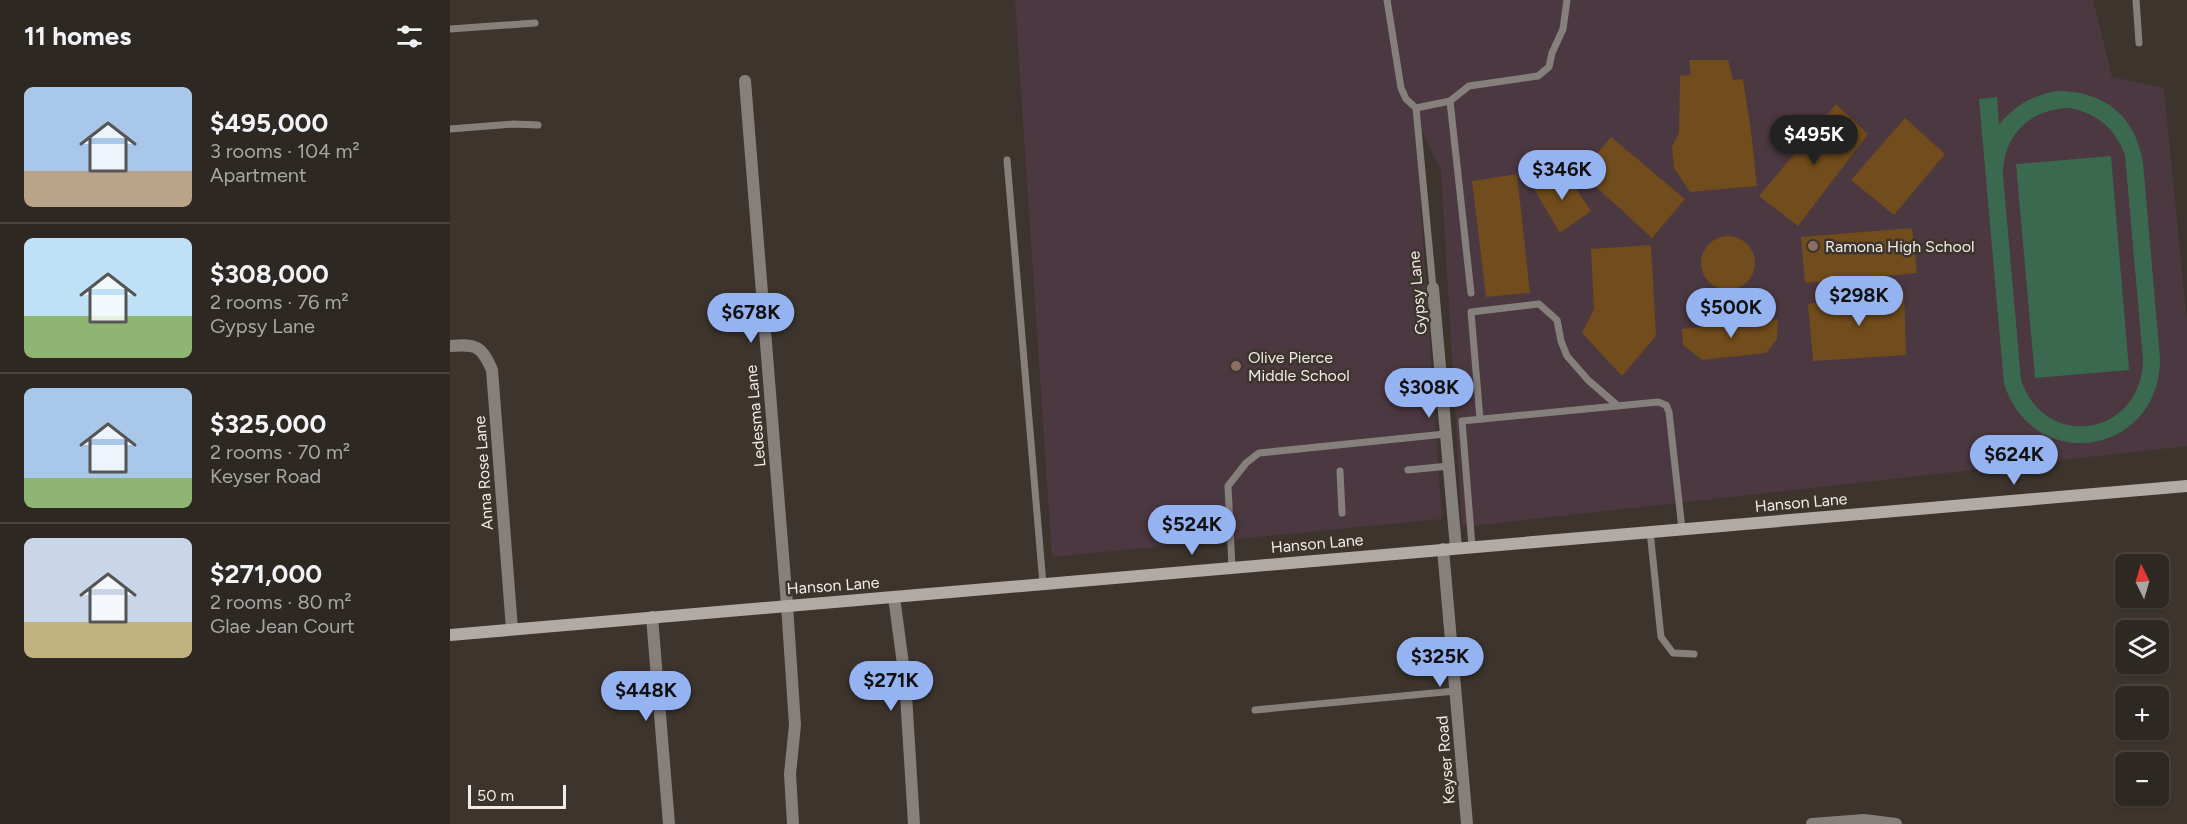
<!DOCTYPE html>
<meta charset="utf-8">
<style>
:root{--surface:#2e2822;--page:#36302a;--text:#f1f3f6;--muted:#a7a6a5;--line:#494440;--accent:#95b2f1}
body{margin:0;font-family:Figtree,sans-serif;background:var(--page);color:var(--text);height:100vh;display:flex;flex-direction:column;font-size:22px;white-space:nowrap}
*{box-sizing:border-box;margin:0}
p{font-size:20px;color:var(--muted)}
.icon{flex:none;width:33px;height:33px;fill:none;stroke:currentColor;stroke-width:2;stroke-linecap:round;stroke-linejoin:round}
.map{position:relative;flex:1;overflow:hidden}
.sheet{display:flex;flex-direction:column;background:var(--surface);width:450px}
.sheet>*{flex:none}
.needle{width:39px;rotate:355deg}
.tools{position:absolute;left:1665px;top:554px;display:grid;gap:12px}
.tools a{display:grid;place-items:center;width:54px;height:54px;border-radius:9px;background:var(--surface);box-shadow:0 2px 4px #0004,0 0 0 2px var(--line);font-size:30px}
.scale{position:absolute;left:18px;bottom:15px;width:98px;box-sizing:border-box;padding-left:6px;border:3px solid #f0ebe6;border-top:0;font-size:16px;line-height:21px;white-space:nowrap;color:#f0ebe6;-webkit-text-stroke:4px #3d352d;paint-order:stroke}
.price{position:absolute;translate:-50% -51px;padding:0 14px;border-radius:21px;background:var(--accent);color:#111;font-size:20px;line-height:39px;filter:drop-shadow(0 2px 3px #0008)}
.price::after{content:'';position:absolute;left:50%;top:36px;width:18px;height:14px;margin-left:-9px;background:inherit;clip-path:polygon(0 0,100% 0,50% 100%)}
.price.on{background:#222;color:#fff}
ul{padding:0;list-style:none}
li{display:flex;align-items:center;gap:18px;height:150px;padding:0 24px}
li+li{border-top:2px solid var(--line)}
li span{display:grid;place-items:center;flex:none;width:168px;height:120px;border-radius:9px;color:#555}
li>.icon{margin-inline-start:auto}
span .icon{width:72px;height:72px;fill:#fffc;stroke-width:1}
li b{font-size:26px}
h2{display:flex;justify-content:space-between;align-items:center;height:72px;padding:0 24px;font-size:26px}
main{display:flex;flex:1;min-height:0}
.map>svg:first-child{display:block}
.education{fill:#4c3840}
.green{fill:#3a6950;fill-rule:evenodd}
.building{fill:#714c1c}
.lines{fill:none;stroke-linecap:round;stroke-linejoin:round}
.lane{stroke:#86807d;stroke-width:7}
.street{stroke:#86807d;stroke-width:12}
.secondary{stroke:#b2aaa4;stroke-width:12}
.education-dot{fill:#8d6e63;stroke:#3d352d;stroke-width:2}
.labels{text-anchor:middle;stroke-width:5;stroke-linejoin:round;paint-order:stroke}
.poi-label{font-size:16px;fill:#f0ebe6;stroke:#3d352d;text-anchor:start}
.street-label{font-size:16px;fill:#f0ebe6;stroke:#3d352d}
</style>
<main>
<section class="sheet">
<h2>11 homes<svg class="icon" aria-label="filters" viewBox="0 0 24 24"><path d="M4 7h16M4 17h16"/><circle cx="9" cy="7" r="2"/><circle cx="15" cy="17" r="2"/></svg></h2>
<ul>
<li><span style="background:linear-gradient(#a9c7e8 70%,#b9a48a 0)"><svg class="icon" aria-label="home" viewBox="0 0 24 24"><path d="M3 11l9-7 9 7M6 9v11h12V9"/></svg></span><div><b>$495,000</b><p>3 rooms · 104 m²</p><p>Apartment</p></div></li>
<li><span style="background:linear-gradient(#bfe0f5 65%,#8fb573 0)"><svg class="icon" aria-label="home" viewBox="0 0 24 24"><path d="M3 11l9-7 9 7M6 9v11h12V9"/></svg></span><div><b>$308,000</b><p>2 rooms · 76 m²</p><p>Gypsy Lane</p></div></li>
<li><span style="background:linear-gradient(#a9c7e8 75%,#8fb573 0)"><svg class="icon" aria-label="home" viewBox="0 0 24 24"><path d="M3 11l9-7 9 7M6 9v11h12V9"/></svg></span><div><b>$325,000</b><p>2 rooms · 70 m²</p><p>Keyser Road</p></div></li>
<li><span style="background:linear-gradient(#c9d6e8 70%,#c2b280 0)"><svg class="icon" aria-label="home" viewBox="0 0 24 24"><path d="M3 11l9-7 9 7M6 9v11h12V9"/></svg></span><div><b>$271,000</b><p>2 rooms · 80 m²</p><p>Glae Jean Court</p></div></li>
</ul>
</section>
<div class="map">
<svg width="1737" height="824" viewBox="0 0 1737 824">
<rect width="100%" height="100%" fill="#3d352d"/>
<path class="education" d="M565 0H1643L1662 77 1714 88 1737 321V446L1012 527 991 171 972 131 971 214 992 519 602 557Z"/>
<path class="green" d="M1608 91C1654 91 1686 116 1693 163L1710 359C1710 455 1584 476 1554 384L1529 99 1547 97 1549 125C1565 105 1583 95 1608 91ZM1619 108C1647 113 1665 128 1675 155L1693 360C1692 436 1595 452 1571 380L1553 175C1553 135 1580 109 1619 108Z
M1661 156 1679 370 1585 378 1566 164Z"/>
<path class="building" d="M1239 60H1278L1283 80 1293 79 1301 131 1307 186 1240 192 1224 168 1222 147 1229 133 1230 76 1241 75Z
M1386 104 1418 134 1348 226 1309 196Z
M1455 118 1495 154 1444 215 1401 180Z
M1161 137 1235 199 1202 238 1131 173Z
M1113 170 1141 211 1110 233 1084 189Z
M1067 174 1080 293 1036 297 1022 181Z
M1462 228 1467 273 1355 283 1351 237Z
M1251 263a27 27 0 1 1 54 0a27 27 0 1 1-54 0Z
M1201 245 1206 336 1172 376 1132 333 1144 309 1141 249Z
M1454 291 1456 355 1363 361 1358 304Z
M1328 319 1327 339 1316 353 1252 360 1233 345 1232 329Z"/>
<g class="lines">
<path class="lane" d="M937 0 951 88 956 99 966 108
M1686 0 1689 43
M0 29 85 23
M1000 101 1021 293
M966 108 1000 101 1019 86 1088 76 1099 67 1102 53 1113 29 1117 0
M966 108 983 288
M0 129 63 124 88 125
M557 160 593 584
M1030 419 1021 312 1089 304 1107 320 1111 341 1117 356 1138 380 1168 406
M958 470 999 466
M890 471 892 513
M1200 531 1211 637 1223 653 1244 654
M1022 546 1012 421 1208 402 1216 405 1219 412 1232 529
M782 567 778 486 796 463 809 453 995 434
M805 710 1005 691"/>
<path class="street" d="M295 81 337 605 345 725 340 774 343 824
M983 288 1006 548
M0 346C26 344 31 345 42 370L62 629
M993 549 1017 824
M444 597 455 679 464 824
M202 617 219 824
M1362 824 1414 820 1446 824"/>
<path class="secondary" d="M0 635 1737 486"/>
</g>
<g class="education-dot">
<circle cx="1363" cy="246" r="6"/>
<circle cx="786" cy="366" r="6"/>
</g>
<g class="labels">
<g class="poi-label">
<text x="1375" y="252">Ramona High School</text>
<text x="798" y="363">Olive Pierce<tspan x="798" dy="18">Middle School</tspan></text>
</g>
<g class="street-label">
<text transform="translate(967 293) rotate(-95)" y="6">Gypsy Lane</text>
<text transform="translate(305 416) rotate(-95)" y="6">Ledesma Lane</text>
<text transform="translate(33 473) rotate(-94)" y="6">Anna Rose Lane</text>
<text transform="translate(1351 502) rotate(-5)" y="6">Hanson Lane</text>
<text transform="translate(867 543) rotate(-5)" y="6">Hanson Lane</text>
<text transform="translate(383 585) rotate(-4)" y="6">Hanson Lane</text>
<text transform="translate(995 760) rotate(-95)" y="6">Keyser Road</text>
</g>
</g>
</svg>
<div class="tools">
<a><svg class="needle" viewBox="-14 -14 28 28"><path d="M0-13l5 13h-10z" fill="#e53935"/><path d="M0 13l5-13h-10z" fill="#a7a6a5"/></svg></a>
<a><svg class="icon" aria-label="layers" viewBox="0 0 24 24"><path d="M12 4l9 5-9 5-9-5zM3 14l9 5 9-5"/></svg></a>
<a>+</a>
<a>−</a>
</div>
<div class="scale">50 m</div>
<b class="price on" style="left:1364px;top:166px">$495K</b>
<b class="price" style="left:1112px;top:201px">$346K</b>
<b class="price" style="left:1409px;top:327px">$298K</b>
<b class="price" style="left:1281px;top:339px">$500K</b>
<b class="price" style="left:301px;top:344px">$678K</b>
<b class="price" style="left:979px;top:419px">$308K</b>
<b class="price" style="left:1564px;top:486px">$624K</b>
<b class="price" style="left:742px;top:556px">$524K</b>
<b class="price" style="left:990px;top:688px">$325K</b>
<b class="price" style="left:441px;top:712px">$271K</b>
<b class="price" style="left:196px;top:722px">$448K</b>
</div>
</main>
